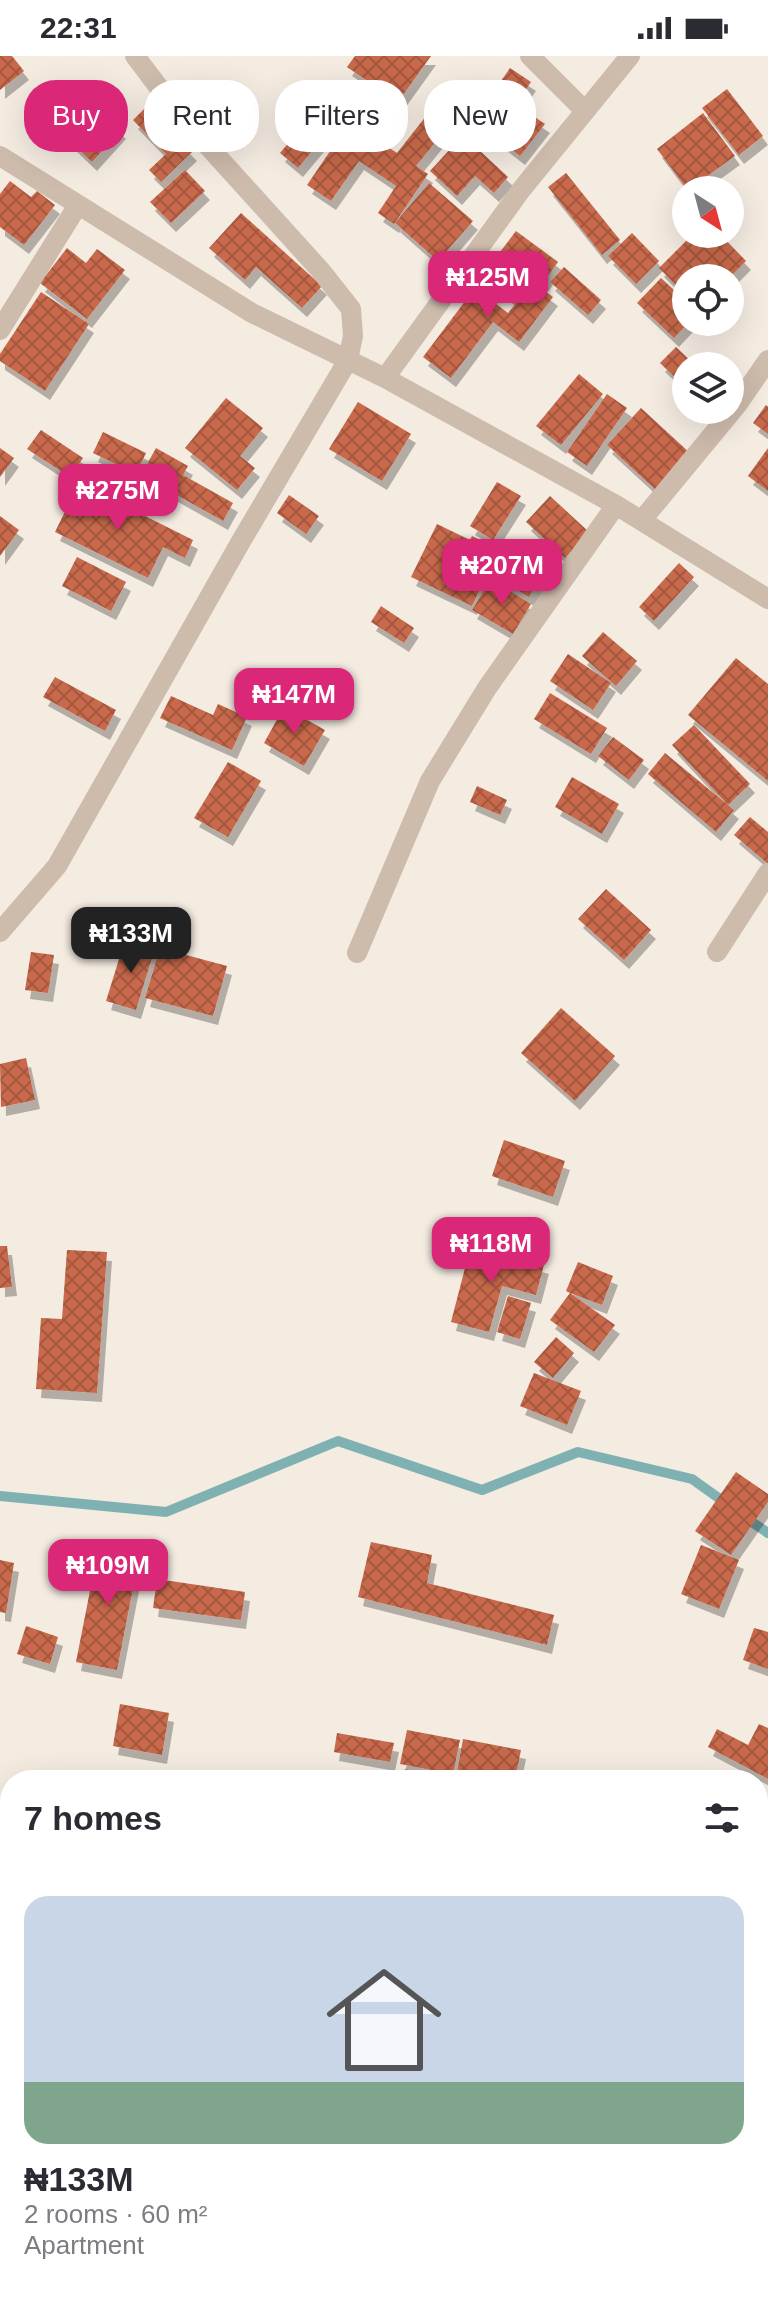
<!DOCTYPE html>
<meta charset="utf-8">
<style>
:root{--surface:#fff;--page:#f2f2f3;--text:#2b2b33;--muted:#7c7c81;--line:#e1e1e2;--accent:#db2777}
body{margin:0;font-family:Arial,sans-serif;background:var(--page);color:var(--text);height:100vh;display:flex;flex-direction:column;font-size:30px;white-space:nowrap}
*{box-sizing:border-box;margin:0}
p{font-size:26px;color:var(--muted)}
.icon{flex:none;width:44px;height:44px;fill:none;stroke:currentColor;stroke-width:2;stroke-linecap:round;stroke-linejoin:round}
.map{position:relative;flex:1;overflow:hidden}
.drawer{position:absolute;left:0px;top:1714px;width:768px;height:538px;display:flex;flex-direction:column;background:var(--surface);border-radius:32px 32px 0 0;box-shadow:0 8px 32px #0002}
.drawer>*{flex:none}
.hud{position:absolute;left:24px;top:24px;width:720px;height:72px;display:flex;gap:16px}
.needle{width:52px;rotate:144deg}
.controls{position:absolute;left:672px;top:120px;display:grid;gap:16px}
.controls a{display:grid;place-items:center;width:72px;height:72px;border-radius:50%;background:var(--surface);box-shadow:0 8px 32px #0002;font-size:40px}
.price{position:absolute;translate:-50% -68px;padding:0 18px;border-radius:16px;background:var(--accent);color:#fff;font-size:26px;line-height:52px;filter:drop-shadow(0 2px 4px #0008)}
.price::after{content:'';position:absolute;left:50%;top:48px;width:24px;height:18px;margin-left:-12px;background:inherit;clip-path:polygon(0 0,100% 0,50% 100%)}
.price.current{background:#222;color:#fff}
ul{padding:0;list-style:none}
li{display:grid;align-content:center;gap:16px;height:424px;padding:0 24px}
li+li{border-top:2px solid var(--line)}
li span{display:grid;place-items:center;height:248px;border-radius:24px;color:#555}
li>.icon{margin-inline-start:auto}
span .icon{width:144px;height:144px;fill:#fffc;stroke-width:1}
li b{font-size:34px}
h2{display:flex;justify-content:space-between;align-items:center;height:96px;padding:0 24px;font-size:34px}
.chip{padding:0 28px;border-radius:32px;background:var(--surface);box-shadow:0 8px 32px #0002;font-size:28px;line-height:72px}
.chip.current{background:var(--accent);color:#fff}
.status{display:flex;justify-content:space-between;align-items:center;height:56px;padding:0 40px;background:var(--surface);direction:ltr}
.status svg{height:22px;fill:currentColor}
.map>svg:first-child{display:block}
.lines{fill:none;stroke-linecap:round;stroke-linejoin:round}
.stream{stroke:#7fb0b2;stroke-width:10}
.building{fill:url(#building-cross-hatch);filter:url(#shadow)}
.minor{stroke:#cdbbac;stroke-width:20}
</style>
<div class="status"><b>22:31</b><svg viewBox="0 0 49 12"><path d="M0 12V9h3v3zM5 12V6h3v6zM10 12V3h3v9zM15 12V0h3v12zM26 1h20v11H26zM47 4h2v5h-2z"/></svg></div>
<div class="map">
<svg width="768" height="2251" viewBox="0 0 768 2251">
<defs>
<pattern id="building-cross-hatch" width="8" height="8" patternUnits="userSpaceOnUse" patternTransform="scale(2)"><rect width="8" height="8" fill="#c8694b"/><path d="M0 0l8 8M0 8l8-8" fill="none" stroke="#a4573f"/></pattern>
<filter id="shadow"><feDropShadow dx="5" dy="9" stdDeviation="0" flood-color="#0004"/></filter>
</defs>
<rect width="100%" height="100%" fill="#f4ebe1"/>
<g class="lines">
<path class="stream" d="M0 1440 166 1456 338 1385 482 1434 578 1396 692 1423 727 1448
M743 1460 768 1477"/>
</g>
<path class="building" d="M0 0H12L24 15 0 34Z
M355 0H431L398 46 347 11Z
M510 12 531 26 495 78 474 64Z
M727 33 763 80 739 99 702 52Z
M441 41 460 56 416 110 428 118 394 168 378 157 396 130 359 105 331 145 307 129 350 66 397 97Z
M326 42 344 57 298 112 280 97Z
M147 50 192 96 161 126 149 114 166 98 133 64Z
M97 52 121 74 92 106 69 84Z
M526 55 545 68 520 100 502 86Z
M703 57 735 100 688 134 657 93Z
M463 79 508 121 494 137 475 120 457 140 430 115Z
M185 114 205 135 171 167 150 146Z
M566 117 620 184 602 199 548 131Z
M10 125 31 141 37 135 55 149 24 189 0 171V138Z
M429 127 473 165 438 205 395 167Z
M241 157 322 230 302 252 256 211 245 224 209 192Z
M516 175 558 206 543 227 500 196Z
M632 177 659 205 636 228 608 200Z
M693 178H720L746 205 729 222H686V239L659 212Z
M67 192 86 207 97 193 125 214 87 263 40 227Z
M507 207 553 241 519 286 493 266 451 322 423 301 475 232 508 257 517 246 492 227Z
M564 211 601 244 588 259 550 226Z
M661 222 686 245V266H689L674 282 637 247Z
M41 236 89 268 45 335 0 305V298Z
M676 291 696 310H686V327L683 329 660 307Z
M579 318 603 338 561 389 536 370Z
M607 338 627 352 587 410 567 396Z
M226 342 263 372 240 400 255 412 237 434 185 392Z
M358 346 411 378 382 425 329 393Z
M766 349 768 351V378L753 367Z
M641 352 691 398 657 435 607 389Z
M41 374 83 402 70 421 27 393Z
M103 376 146 397 136 418 93 397Z
M0 392 14 402 0 421Z
M156 392 188 410 183 419 233 447 223 465 141 419Z
M768 392V435L748 420Z
M497 426 521 440 493 484 470 470Z
M79 427 193 484 185 502 163 491 148 522 55 476Z
M289 439 319 460 306 478 277 457Z
M550 440 589 476 565 502 526 466Z
M0 460 19 474 0 500Z
M437 468 470 484 472 480 499 493 472 550 411 521Z
M511 490 547 511 529 541 493 520Z
M77 501 126 526 111 555 62 530Z
M679 507 694 521 654 565 639 551Z
M491 523 531 548 513 578 472 554Z
M381 550 414 572 404 587 371 566Z
M603 576 637 605 616 630 582 600Z
M568 598 611 627 593 654 550 625Z
M736 602 768 628V725L688 659Z
M55 621 116 654 105 675 43 641Z
M550 637 607 672 591 698 534 663Z
M171 640 213 659 218 648 247 661 232 694 160 662Z
M284 651 325 674 304 710 264 687Z
M694 669 750 728 728 749 672 689Z
M613 681 644 704 629 724 598 700Z
M665 697 734 754 716 776 648 718Z
M228 706 261 725 228 781 194 762Z
M572 721 619 748 602 778 555 751Z
M477 730 507 744 500 759 470 746Z
M750 761 768 776V808L734 779Z
M606 833 651 874 624 904 578 863Z
M125 884 155 892 136 954 106 945Z
M160 892 227 910 213 960 145 942Z
M31 896 54 899 48 937 25 934Z
M561 952 615 1000 575 1045 521 997Z
M26 1002 35 1044 1 1051 0 1008Z
M504 1084 565 1105 553 1141 492 1120Z
M471 1189 544 1209 536 1239 502 1230 489 1276 451 1266Z
M0 1190H7L12 1231 0 1232Z
M67 1194 107 1196 97 1337 36 1333 41 1262 62 1263Z
M578 1206 613 1220 602 1249 570 1237 615 1269 594 1296 550 1264 570 1237 566 1235Z
M508 1240 531 1247 520 1283 497 1276Z
M556 1281 574 1297 553 1322 534 1306Z
M534 1317 581 1335 567 1369 520 1350Z
M736 1416 768 1438V1446L731 1499 695 1475Z
M371 1486 432 1499 427 1527 554 1559 547 1589 358 1541Z
M99 1489 140 1496 117 1614 76 1606Z
M701 1489 739 1504 719 1553 681 1538Z
M0 1504 14 1507 6 1557 0 1556Z
M157 1523 245 1536 241 1564 153 1552Z
M26 1570 58 1581 50 1608 17 1598Z
M754 1572 768 1576V1613L743 1604Z
M120 1648 169 1657 162 1699 113 1690Z
M759 1668 768 1672V1723L708 1691 717 1673 748 1689Z
M407 1674 460 1684 453 1718 400 1708Z
M337 1677 394 1687 390 1706 334 1696Z
M463 1683 521 1694 515 1724 456 1722Z
M405 1713 455 1722V1724H403Z
M758 1828 768 1830 762 1862 758 1861Z
M4 2037 10 2044V2093L0 2081V2041Z
M758 2120 768 2124V2149L758 2145Z
M0 2210 10 2224V2242H15L3 2251H0Z
M354 2242H449L452 2244 446 2251H352L357 2245Z
M639 2242H666L668 2243 663 2251H633Z"/>
<g class="lines">
<path class="minor" d="M530 0 585 55
M0 100 252 257 385 322 616 449 768 543
M0 274 78 149
M385 322 521 134 630 0
M642 464 737 349 768 304
M0 876 57 810 240 487 348 304 353 280 351 253 321 215 179 58 135 0
M717 896 768 817
M357 897 430 725 487 632 616 449
M0 2023 10 2031
M272 2242 283 2251"/>
</g>
</svg>
<div class="controls">
<a><svg class="needle" viewBox="-14 -14 28 28"><path d="M0-13l5 13h-10z" fill="#e53935"/><path d="M0 13l5-13h-10z" fill="#7c7c81"/></svg></a>
<a><svg class="icon" aria-label="locate" viewBox="0 0 24 24"><circle cx="12" cy="12" r="6"/><path d="M12 2v4M12 18v4M2 12h4M18 12h4"/></svg></a>
<a><svg class="icon" aria-label="layers" viewBox="0 0 24 24"><path d="M12 4l9 5-9 5-9-5zM3 14l9 5 9-5"/></svg></a>
</div>
<b class="price" style="left:488px;top:263px">₦125M</b>
<b class="price" style="left:118px;top:476px">₦275M</b>
<b class="price" style="left:502px;top:551px">₦207M</b>
<b class="price" style="left:294px;top:680px">₦147M</b>
<b class="price current" style="left:131px;top:919px">₦133M</b>
<b class="price" style="left:491px;top:1229px">₦118M</b>
<b class="price" style="left:108px;top:1551px">₦109M</b>
<div class="hud">
<a class="chip current">Buy</a>
<a class="chip">Rent</a>
<a class="chip">Filters</a>
<a class="chip">New</a>
</div>
<section class="drawer">
<h2>7 homes<svg class="icon" aria-label="filters" viewBox="0 0 24 24"><path d="M4 7h16M4 17h16"/><circle cx="9" cy="7" r="2"/><circle cx="15" cy="17" r="2"/></svg></h2>
<ul>
<li><span style="background:linear-gradient(#c9d6e8 75%,#7fa58c 0)"><svg class="icon" aria-label="home" viewBox="0 0 24 24"><path d="M3 11l9-7 9 7M6 9v11h12V9"/></svg></span><div><b>₦133M</b><p>2 rooms · 60 m²</p><p>Apartment</p></div></li>
</ul>
</section>
</div>
